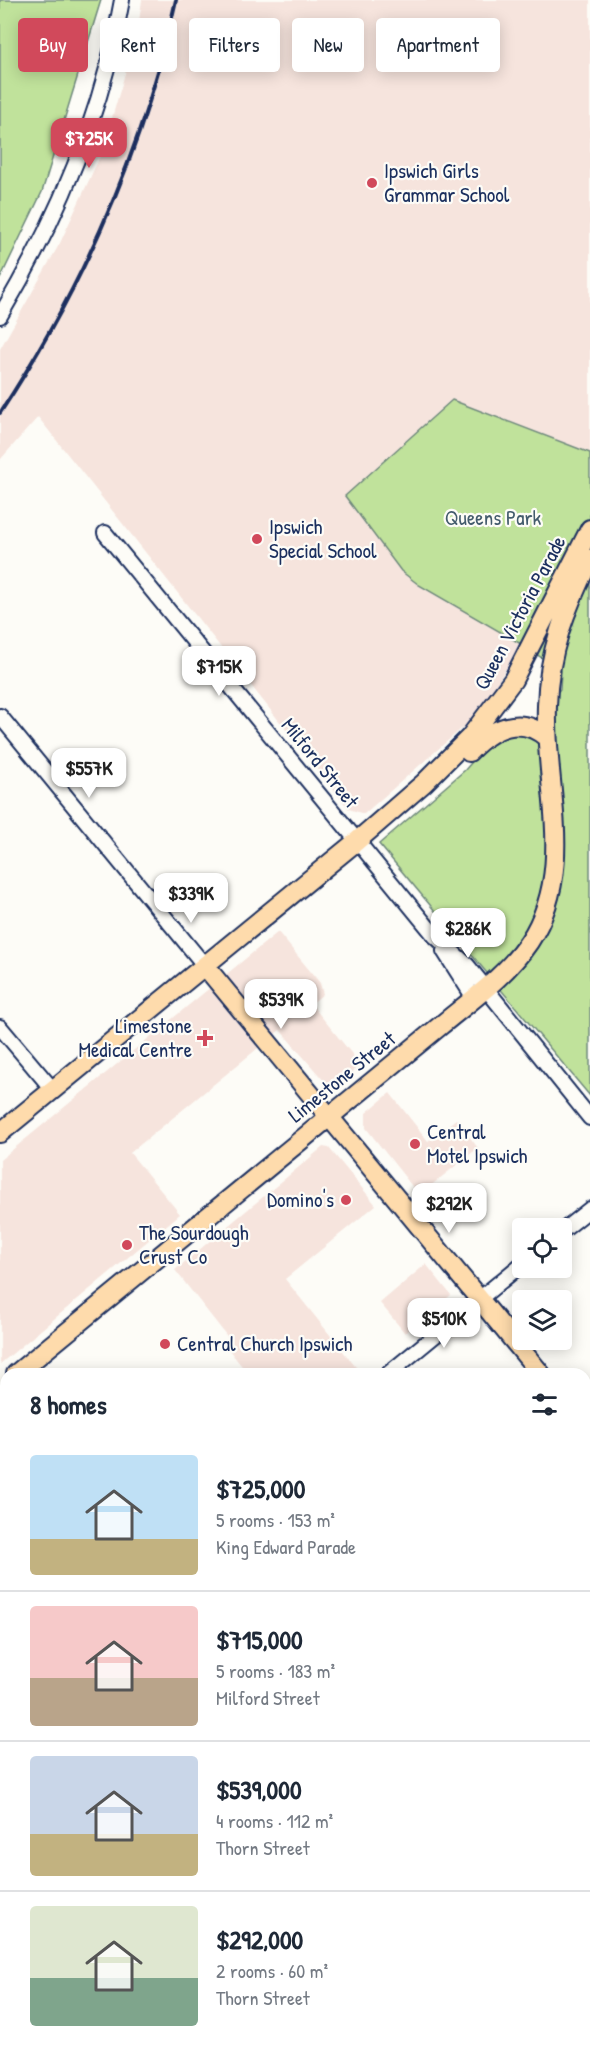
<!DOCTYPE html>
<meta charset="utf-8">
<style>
:root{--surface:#fff;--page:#f6f6f7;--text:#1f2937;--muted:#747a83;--line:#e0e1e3;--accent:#d1495b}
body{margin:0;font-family:"Patrick Hand",sans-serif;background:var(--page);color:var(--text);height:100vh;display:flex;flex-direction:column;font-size:22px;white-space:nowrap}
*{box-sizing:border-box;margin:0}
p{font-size:20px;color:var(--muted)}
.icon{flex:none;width:33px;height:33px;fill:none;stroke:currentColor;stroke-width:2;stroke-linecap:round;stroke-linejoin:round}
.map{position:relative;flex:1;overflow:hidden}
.sheet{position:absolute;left:0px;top:1368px;width:591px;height:684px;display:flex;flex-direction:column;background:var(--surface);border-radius:18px 18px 0 0;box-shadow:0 3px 15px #0003}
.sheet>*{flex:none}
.guide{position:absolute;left:18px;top:18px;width:555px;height:54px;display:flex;gap:12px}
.controls{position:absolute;left:512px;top:1218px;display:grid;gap:12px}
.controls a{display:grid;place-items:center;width:60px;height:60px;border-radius:6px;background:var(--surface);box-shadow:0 3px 15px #0003;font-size:30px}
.price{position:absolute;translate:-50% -51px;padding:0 14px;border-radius:12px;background:#fff;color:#222;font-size:20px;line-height:39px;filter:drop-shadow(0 2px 3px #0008)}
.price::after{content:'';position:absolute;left:50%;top:36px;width:18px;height:14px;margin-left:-9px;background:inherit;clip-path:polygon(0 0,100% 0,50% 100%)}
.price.active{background:var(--accent);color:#fff}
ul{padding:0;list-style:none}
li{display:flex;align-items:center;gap:18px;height:150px;padding:0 30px}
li+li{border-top:2px solid var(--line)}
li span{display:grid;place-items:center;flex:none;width:168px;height:120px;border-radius:6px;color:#555}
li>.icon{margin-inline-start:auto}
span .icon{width:72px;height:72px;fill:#fffc;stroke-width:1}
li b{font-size:26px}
h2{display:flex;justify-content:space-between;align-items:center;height:72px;padding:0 30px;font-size:26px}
.tag{padding:0 21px;border-radius:6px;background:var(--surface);box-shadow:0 3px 15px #0003;font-size:21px;line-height:54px}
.tag.active{background:var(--accent);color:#fff}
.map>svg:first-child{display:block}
.built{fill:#f6e4dd}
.green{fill:#c0e29b;stroke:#6e887c;stroke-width:1.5}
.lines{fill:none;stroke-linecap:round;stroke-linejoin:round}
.minor-casing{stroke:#1b2f5e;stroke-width:18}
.major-casing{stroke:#1b2f5e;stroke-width:22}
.minor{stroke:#fdfcf7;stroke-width:14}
.major{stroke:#fedbac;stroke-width:18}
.rail{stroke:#1b2f5e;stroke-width:4}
.poi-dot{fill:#d1495b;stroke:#fdfcf7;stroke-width:2}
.labels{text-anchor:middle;stroke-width:4.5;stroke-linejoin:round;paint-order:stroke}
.poi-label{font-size:21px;fill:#1b2f5e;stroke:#fdfcf7;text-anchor:start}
.park-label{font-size:21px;fill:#445c6d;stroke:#fdfcf7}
.street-label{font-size:21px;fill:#1b2f5e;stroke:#fdfcf7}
</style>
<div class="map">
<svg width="590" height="2052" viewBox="0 0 590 2052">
<rect width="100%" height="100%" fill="#fdfcf7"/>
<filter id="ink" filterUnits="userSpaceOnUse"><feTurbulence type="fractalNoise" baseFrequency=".0167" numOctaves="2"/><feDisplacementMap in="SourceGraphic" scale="12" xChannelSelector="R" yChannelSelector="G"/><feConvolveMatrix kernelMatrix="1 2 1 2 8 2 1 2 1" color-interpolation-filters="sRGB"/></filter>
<g filter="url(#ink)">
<path class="built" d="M142 0H590V453L452 400 345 496 401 571 419 585 521 644 490 695 468 723 364 814 349 809 38 417 0 460V349L60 243 102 152 138 29Z
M278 932 320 983 323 994 311 1004 361 1065 331 1089 280 1030 130 1153 180 1214 0 1364V1160Z
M390 1093 428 1141 456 1119 478 1148 419 1195 366 1128V1113Z
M323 1147 329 1148 376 1205 285 1279 359 1371 355 1374H241L245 1370 229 1350 230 1340 175 1270Z
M426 1264 451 1295 405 1333 380 1303Z
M0 1436 6 1440V1662L0 1667Z
M585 1601 590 1607V1836L585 1830Z
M6 1712V1916L0 1921V1717Z
M590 1995V2052H459L466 2046H585V1999Z
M127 2046H354L360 2052H120Z"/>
<path class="green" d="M0 0H101L42 192 0 279Z
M452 400 590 453V1096L379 844 465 770 489 742 516 733 524 734 560 689 561 671 521 644 419 585 401 571 345 496Z"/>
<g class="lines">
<g class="minor-casing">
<path id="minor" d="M0 316C57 220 103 111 122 0
M105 533 435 936 467 965 590 1118
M0 716 205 966
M444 951 474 998
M0 1027 53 1090
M561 1232 590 1209
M388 1374 522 1264
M0 1692 6 1687
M585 1862 590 1868
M585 1894 590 1900
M0 1996 6 1991"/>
</g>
<g class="major-casing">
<path id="major" d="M469 752C492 728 521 714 547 738
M205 966 541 1374
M0 1133 357 841 424 783 470 737 513 680 590 529
M16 1374 440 1026C470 1001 506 976 529 942 577 869 544 787 547 706 548 652 566 607 590 559
M0 1398 6 1405
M585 1427 590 1434
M0 2016 6 2023
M24 2046 29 2052
M381 2046 386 2052
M411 2046 416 2052"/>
</g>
<use href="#minor" class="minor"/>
<use href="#major" class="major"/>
<path class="rail" d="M0 413C83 287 144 147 176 0"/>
</g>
</g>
<g class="poi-dot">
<circle cx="372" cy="183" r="6"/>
<circle cx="257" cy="539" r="6"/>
<path d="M202 1029h6v6h6v6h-6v6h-6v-6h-6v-6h6z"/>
<circle cx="415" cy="1144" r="6"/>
<circle cx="346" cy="1200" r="6"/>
<circle cx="127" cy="1245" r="6"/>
<circle cx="165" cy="1344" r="6"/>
</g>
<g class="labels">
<g class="poi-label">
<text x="384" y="178">Ipswich Girls<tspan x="384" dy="24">Grammar School</tspan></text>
<text x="269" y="534">Ipswich<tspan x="269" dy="24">Special School</tspan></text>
<text x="192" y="1033" text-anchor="end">Limestone<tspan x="192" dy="24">Medical Centre</tspan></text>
<text x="427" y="1139">Central<tspan x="427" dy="24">Motel Ipswich</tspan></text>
<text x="334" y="1207" text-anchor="end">Domino's</text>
<text x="139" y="1240">The Sourdough<tspan x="139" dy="24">Crust Co</tspan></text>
<text x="177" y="1351">Central Church Ipswich</text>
</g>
<g class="park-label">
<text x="493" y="525">Queens Park</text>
</g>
<g class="street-label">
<text transform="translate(520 613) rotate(-62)" y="7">Queen Victoria Parade</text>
<text transform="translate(320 763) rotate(51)" y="7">Milford Street</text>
<text transform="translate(342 1077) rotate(-39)" y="7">Limestone Street</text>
</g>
</g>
</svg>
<div class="controls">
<a><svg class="icon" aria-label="locate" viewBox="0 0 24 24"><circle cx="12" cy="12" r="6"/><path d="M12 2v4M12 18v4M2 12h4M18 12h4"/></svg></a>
<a><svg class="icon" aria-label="layers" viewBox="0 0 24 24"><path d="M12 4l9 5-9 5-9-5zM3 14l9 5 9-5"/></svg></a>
</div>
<b class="price active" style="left:89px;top:169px">$725K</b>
<b class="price" style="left:219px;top:697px">$715K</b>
<b class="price" style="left:89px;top:799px">$557K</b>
<b class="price" style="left:191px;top:924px">$339K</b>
<b class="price" style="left:468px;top:959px">$286K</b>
<b class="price" style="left:281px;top:1030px">$539K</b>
<b class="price" style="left:449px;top:1234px">$292K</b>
<b class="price" style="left:444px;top:1349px">$510K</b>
<div class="guide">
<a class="tag active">Buy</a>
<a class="tag">Rent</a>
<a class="tag">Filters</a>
<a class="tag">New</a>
<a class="tag">Apartment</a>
</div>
<section class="sheet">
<h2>8 homes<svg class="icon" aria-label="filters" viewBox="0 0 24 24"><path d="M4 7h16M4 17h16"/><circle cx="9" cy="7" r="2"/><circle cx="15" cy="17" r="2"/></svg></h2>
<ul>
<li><span style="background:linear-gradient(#bfe0f5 70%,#c2b280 0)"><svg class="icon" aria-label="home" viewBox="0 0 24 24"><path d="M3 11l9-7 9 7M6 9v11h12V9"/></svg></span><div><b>$725,000</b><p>5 rooms · 153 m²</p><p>King Edward Parade</p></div></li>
<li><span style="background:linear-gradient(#f6c9c9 60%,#b9a48a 0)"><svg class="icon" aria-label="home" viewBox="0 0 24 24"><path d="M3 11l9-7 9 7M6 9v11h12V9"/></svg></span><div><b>$715,000</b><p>5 rooms · 183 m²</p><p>Milford Street</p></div></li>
<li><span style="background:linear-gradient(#c9d6e8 65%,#c2b280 0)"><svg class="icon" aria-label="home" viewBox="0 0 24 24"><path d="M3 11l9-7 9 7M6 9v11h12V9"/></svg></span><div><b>$539,000</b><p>4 rooms · 112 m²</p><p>Thorn Street</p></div></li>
<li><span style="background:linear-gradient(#dfe7d0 60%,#7fa58c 0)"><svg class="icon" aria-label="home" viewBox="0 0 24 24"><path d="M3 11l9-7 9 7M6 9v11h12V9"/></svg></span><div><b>$292,000</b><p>2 rooms · 60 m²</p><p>Thorn Street</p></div></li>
</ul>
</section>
</div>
